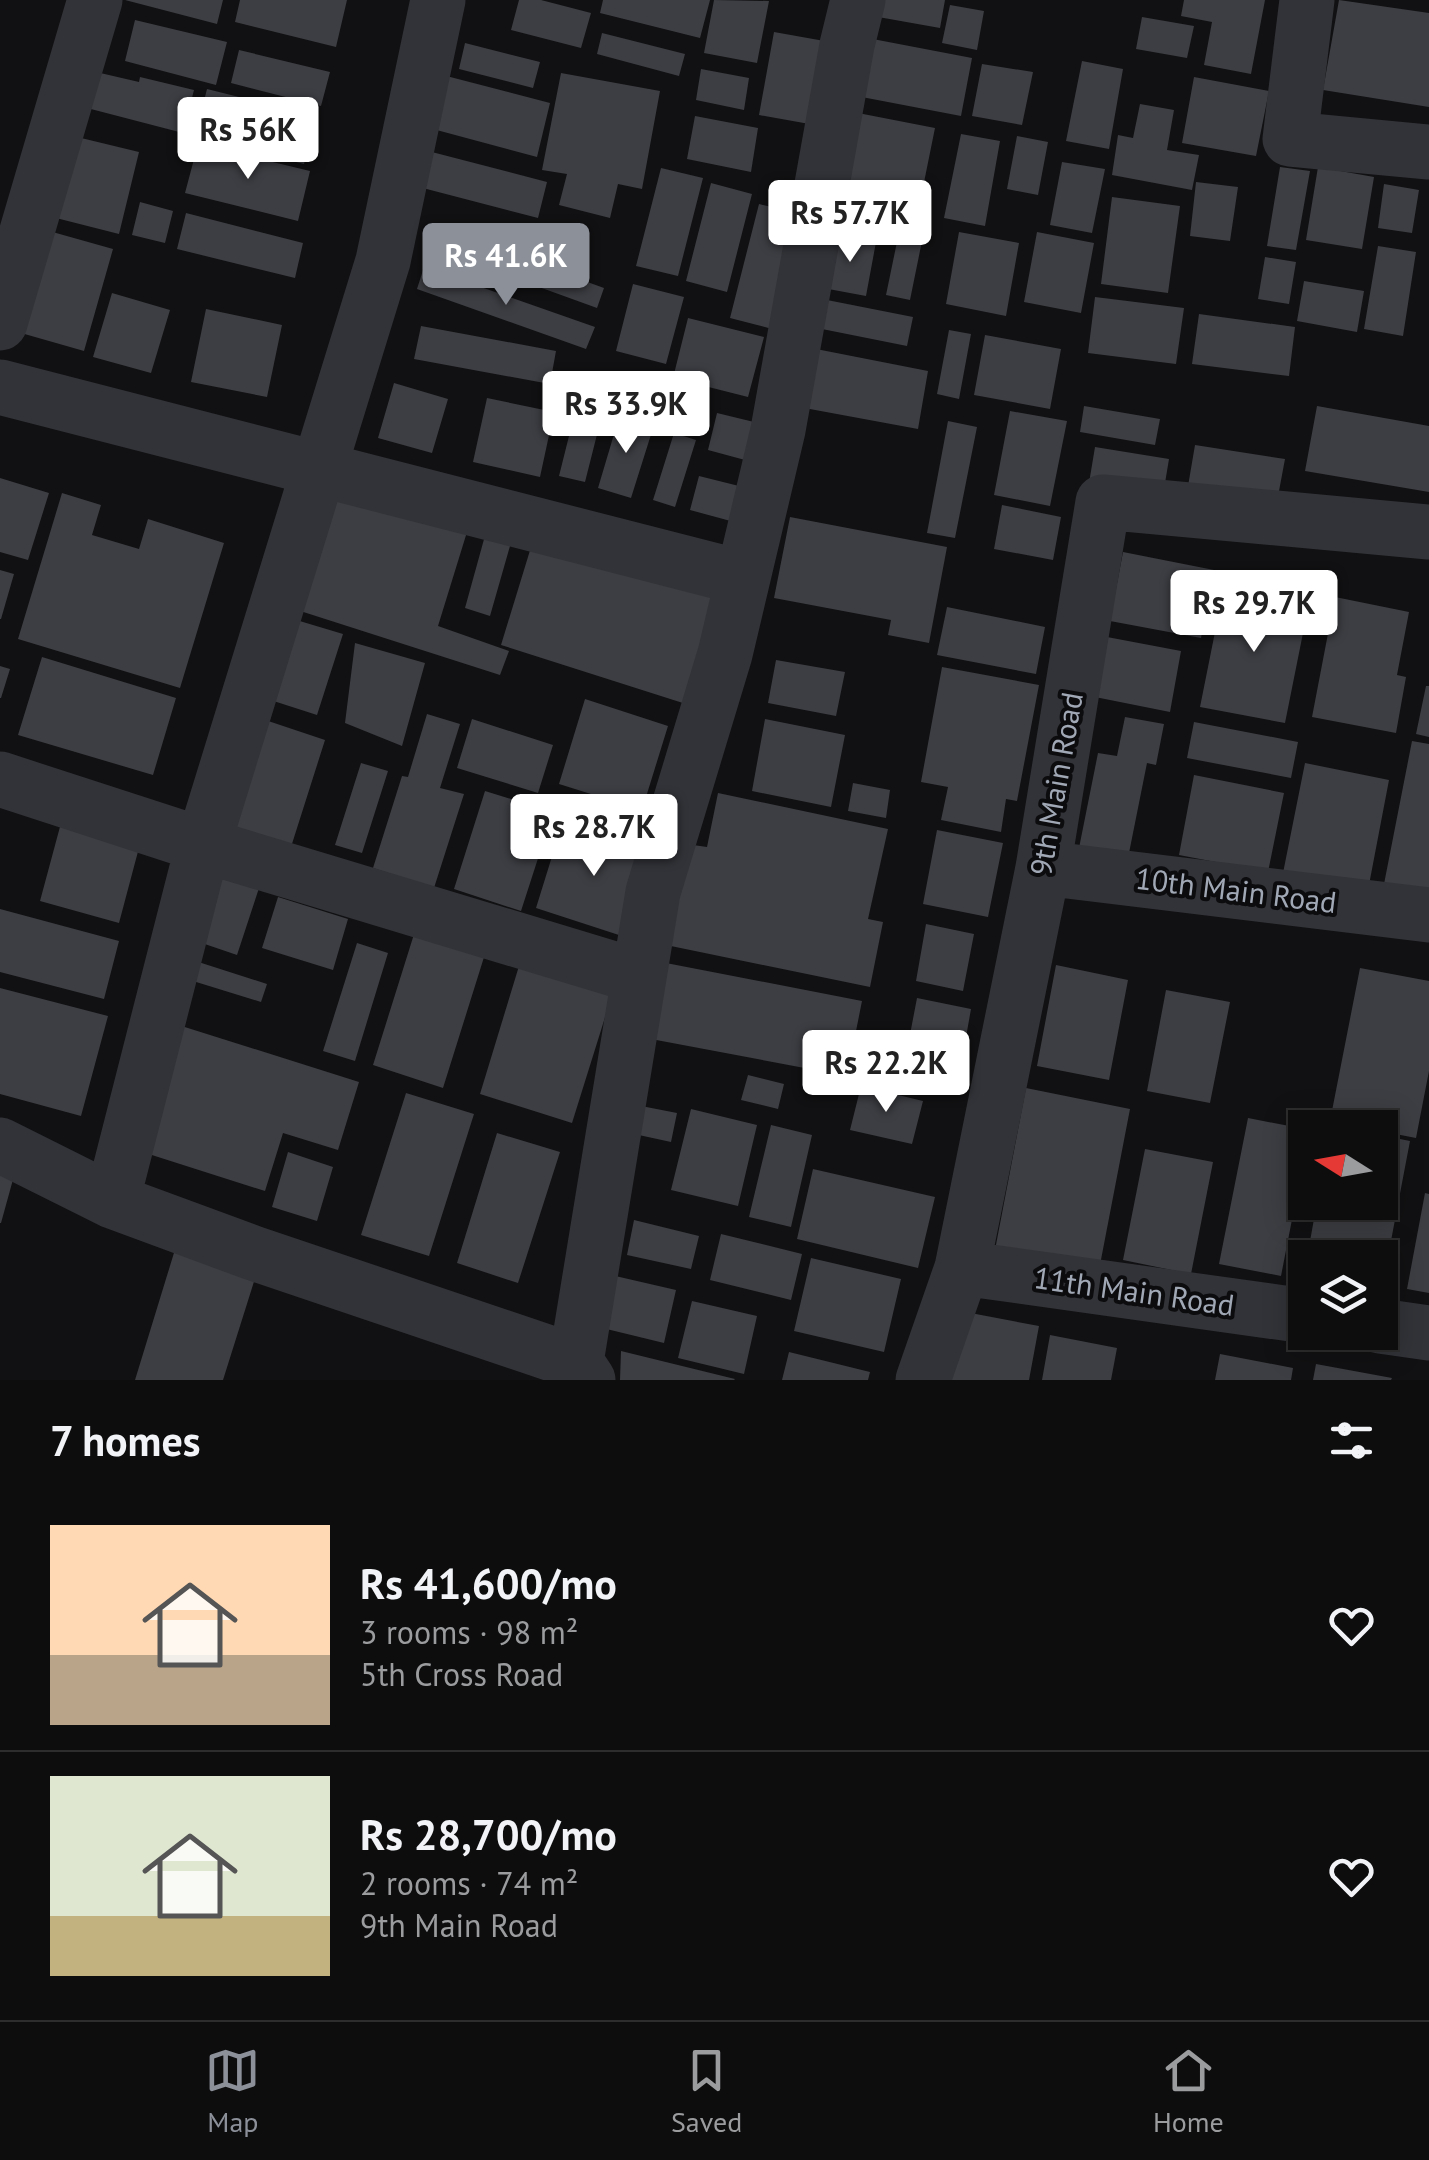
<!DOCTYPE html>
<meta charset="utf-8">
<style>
:root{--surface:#0d0d0e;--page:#1b1b1c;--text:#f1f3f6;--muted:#9a9c9e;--line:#2d2d2e;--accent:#8c9099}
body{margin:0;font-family:"PT Sans",sans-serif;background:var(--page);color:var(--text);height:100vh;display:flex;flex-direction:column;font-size:38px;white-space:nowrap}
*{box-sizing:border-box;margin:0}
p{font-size:32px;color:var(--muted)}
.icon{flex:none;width:55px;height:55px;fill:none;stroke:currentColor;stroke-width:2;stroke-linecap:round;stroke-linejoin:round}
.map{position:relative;height:1380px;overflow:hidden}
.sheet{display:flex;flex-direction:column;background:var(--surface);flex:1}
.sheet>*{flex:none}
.needle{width:65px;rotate:281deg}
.fabs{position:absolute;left:1288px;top:1110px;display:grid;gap:20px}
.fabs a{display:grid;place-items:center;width:110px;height:110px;border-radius:0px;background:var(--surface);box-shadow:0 5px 25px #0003,0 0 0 2px var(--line);font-size:50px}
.price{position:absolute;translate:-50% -85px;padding:0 22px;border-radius:10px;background:#fff;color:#222;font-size:32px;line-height:65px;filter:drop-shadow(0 2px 5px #0008)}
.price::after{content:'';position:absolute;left:50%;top:60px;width:30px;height:22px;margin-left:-15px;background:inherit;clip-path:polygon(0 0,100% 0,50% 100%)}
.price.on{background:var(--accent);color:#fff}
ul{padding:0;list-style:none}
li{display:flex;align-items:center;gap:30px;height:250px;padding:0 50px}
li+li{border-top:2px solid var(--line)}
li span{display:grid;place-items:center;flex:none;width:280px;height:200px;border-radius:0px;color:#555}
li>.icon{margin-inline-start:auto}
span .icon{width:120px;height:120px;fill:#fffc;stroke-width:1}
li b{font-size:42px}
h2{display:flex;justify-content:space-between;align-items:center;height:120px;padding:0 50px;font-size:42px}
.tab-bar{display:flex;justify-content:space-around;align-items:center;height:140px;border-top:2px solid var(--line);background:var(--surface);font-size:28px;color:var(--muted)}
.tab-bar a{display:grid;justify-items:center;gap:5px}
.tab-bar .on{color:var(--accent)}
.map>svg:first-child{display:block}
.building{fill:#3d3e43}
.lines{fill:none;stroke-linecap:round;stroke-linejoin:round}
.minor{stroke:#323338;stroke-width:55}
.labels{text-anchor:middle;stroke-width:8;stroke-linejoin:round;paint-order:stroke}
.street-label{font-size:30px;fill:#a1a8b5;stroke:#0c0c0e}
</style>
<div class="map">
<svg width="1429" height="1380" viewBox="0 0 1429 1380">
<rect width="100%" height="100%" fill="#111113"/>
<path class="building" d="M125 0H223L217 24Z
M240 0H347L336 47 235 22Z
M519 0H541L591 13 581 48 511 30Z
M603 0H710L700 38 600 13Z
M714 0 769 1 757 63 704 53Z
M869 0H945L940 28 867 15Z
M1184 0H1265L1251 74 1204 65 1212 22 1181 16Z
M1339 0 1429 13V107L1323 90Z
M950 5 984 11 977 50 942 43Z
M1142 17 1194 26 1187 58 1136 49Z
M135 20 227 42 216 85 125 61Z
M774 32 830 42 815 125 759 115Z
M602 33 685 54 679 76 597 54Z
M857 36 972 58 961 116 846 94Z
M465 43 540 62 533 88 459 69Z
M239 50 330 72 321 106 231 83Z
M1082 61 1123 69 1109 149 1066 141Z
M982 64 1033 72 1022 125 972 116Z
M701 69 749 78 744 110 696 100Z
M96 72 139 82 140 77 194 90 183 133 87 108Z
M431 72 550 103 537 157 418 125Z
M561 73 660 91 642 189 618 184 610 218 559 205 567 174 542 170Z
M1194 77 1269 91 1256 156 1182 143Z
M207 89 316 116 304 164 195 136Z
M1140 104 1174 110 1167 150 1199 155 1192 190 1112 175 1118 135 1133 138Z
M858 113 935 128 919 207 844 193Z
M695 116 758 128 751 172 687 159Z
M961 134 1000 141 985 226 944 218Z
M1017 136 1048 142 1038 195 1007 189Z
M77 137 139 152 119 234 56 218Z
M198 144 310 171 298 221 185 193Z
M428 151 547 182 538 218 419 187Z
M1062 162 1105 169 1092 233 1050 225Z
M1280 167 1310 171 1296 250 1267 246Z
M1318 167 1374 177 1362 249 1306 240Z
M661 168 703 178 678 276 636 266Z
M1196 182 1238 187 1230 241 1190 236Z
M711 183 752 194 727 292 686 281Z
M1384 184 1419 190 1412 233 1378 228Z
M1112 197 1180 206 1168 293 1101 284Z
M140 202 173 211 165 243 132 235Z
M759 204 806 215 776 330 730 318Z
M186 213 303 243 295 278 177 249Z
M49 231 113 249 84 351 14 331Z
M959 232 1019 243 1006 316 946 304Z
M1037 232 1094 243 1081 313 1024 302Z
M834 234 876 242 866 296 823 288Z
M898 237 922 241 910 300 886 295Z
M1378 246 1416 252 1403 336 1364 329Z
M510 254 604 288 597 308 503 274Z
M1265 257 1296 262 1289 304 1258 299Z
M424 267 595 327 586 349 417 289Z
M1304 281 1364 291 1357 332 1297 321Z
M633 284 684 297 666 364 616 351Z
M112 293 170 310 151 373 93 357Z
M1095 297 1184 308 1176 364 1088 353Z
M827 300 913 317 907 346 822 329Z
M206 309 282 325 267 397 191 382Z
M1199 314 1295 327 1289 376 1192 364Z
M688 318 764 337 748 397 673 378Z
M421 326 556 351 550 384 414 359Z
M949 330 971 334 959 399 937 394Z
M985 335 1061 349 1050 409 974 395Z
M811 348 928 371 918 429 799 407Z
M636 374 702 395 694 421 628 400Z
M583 380 609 387 585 482 559 476Z
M394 383 448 399 432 453 378 438Z
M487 398 554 412 540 477 473 462Z
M1084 406 1160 419 1155 445 1080 432Z
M1317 406 1429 426V492L1305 471Z
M1010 411 1067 421 1050 506 994 495Z
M717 413 754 422 745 460 708 450Z
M620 414 654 425 631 498 598 488Z
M948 421 977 427 955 538 927 533Z
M674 433 696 440 675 507 653 500Z
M1195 445 1285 459 1276 507 1187 492Z
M1095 447 1169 459 1163 495 1089 483Z
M699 476 747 488 738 523 690 510Z
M0 478 49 493 28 560 0 552Z
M329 491 467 532 438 626 509 651 500 675 294 609Z
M62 493 101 505 92 535 139 549 148 519 224 543 180 688 18 639Z
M1002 505 1061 517 1053 560 994 549Z
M790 517 947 547 929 643 888 635 891 620 774 598Z
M486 532 512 539 490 616 465 608Z
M535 534 720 593 686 704 501 645Z
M1123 552 1214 570 1201 638 1110 621Z
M0 570 14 574 1 619H0Z
M1224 587 1309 603 1285 723 1200 707Z
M1335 597 1409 612 1397 675 1406 677 1396 733 1312 717Z
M947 607 1045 627 1036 674 937 655Z
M283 616 343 634 317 715 258 696Z
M1107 637 1181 651 1170 712 1095 697Z
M355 643 425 663 402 746 345 723Z
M42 657 176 698 153 775 18 735Z
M776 660 845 672 836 716 768 703Z
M0 666 10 669 1 698H0Z
M942 667 1039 685 1017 801 1006 799 1001 832 941 820 948 787 921 782Z
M1426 686H1429V737L1416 734Z
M585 699 668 726 642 810 559 784Z
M427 714 460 724 440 788 464 794 434 888 373 868 402 776 408 777Z
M253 716 325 740 291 847 219 824Z
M1125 717 1164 724 1156 765 1147 763 1128 858 1079 848 1098 753 1117 756Z
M472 719 553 745 538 793 457 768Z
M765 719 845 735 831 807 752 791Z
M1194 722 1298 742 1291 778 1187 758Z
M1412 741 1429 744V893L1384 884Z
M361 763 388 771 362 853 335 845Z
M1305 763 1389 780 1368 890 1283 873Z
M1194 775 1284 793 1268 872 1179 855Z
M853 783 890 790 886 818 848 811Z
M485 791 553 812 521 911 454 889Z
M718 793 888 829 868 919 883 922 870 987 666 945 686 844 707 847Z
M563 821 652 850 625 937 536 908Z
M61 823 140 844 119 923 40 901Z
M937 830 1003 843 988 917 923 904Z
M215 871 260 885 237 955 193 940Z
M278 897 348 919 333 970 262 948Z
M0 909 119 941 104 999 0 972Z
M926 924 974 934 963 991 916 981Z
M415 931 485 954 443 1088 373 1065Z
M357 943 388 953 355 1061 323 1051Z
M186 958 267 984 261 1002 180 977Z
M666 963 862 1001 847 1076 651 1039Z
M1056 965 1128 980 1109 1080 1037 1066Z
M519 966 612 995 572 1123 480 1094Z
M1360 968 1429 981V1071L1416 1138 1380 1131V1128L1330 1121Z
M0 988 108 1016 81 1116 0 1094Z
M1166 990 1230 1002 1210 1103 1147 1091Z
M917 998 971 1009 963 1054 908 1045Z
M172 1023 359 1082 338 1150 283 1133 265 1191 133 1149Z
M912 1058 959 1067 954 1093 907 1085Z
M748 1075 784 1084 778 1109 741 1100Z
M861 1086 923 1101 912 1144 850 1130Z
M1026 1088 1130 1109 1099 1270 995 1250Z
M406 1093 474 1114 429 1256 361 1235Z
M631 1104 677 1113 671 1142 625 1132Z
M691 1109 757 1125 738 1206 671 1190Z
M1248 1118 1305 1129V1153L1281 1276 1219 1264Z
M771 1125 812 1135 791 1227 749 1217Z
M497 1133 560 1152 518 1283 457 1263Z
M1380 1135 1410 1141 1382 1288 1380 1258H1307L1317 1202H1380Z
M1145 1149 1213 1162 1191 1274 1123 1260Z
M288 1152 333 1167 317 1221 272 1207Z
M0 1160 17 1165 1 1223H0Z
M813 1169 935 1197 918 1268 797 1239Z
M1425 1193 1429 1194V1293L1407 1289Z
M634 1220 699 1236 691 1269 627 1255Z
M721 1234 802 1254 791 1300 710 1280Z
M177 1243 258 1269 223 1380H135Z
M811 1258 901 1279 884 1352 794 1331Z
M598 1272 676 1290 664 1343 586 1324Z
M692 1301 757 1316 744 1374 678 1358Z
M960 1311 1039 1326 1029 1380H947Z
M1050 1335 1117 1348 1111 1380H1042Z
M621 1351 735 1379 734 1380H620Z
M789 1352 870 1372 868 1380H782Z
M1220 1354 1293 1368 1291 1380H1215Z
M1316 1364 1392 1378 1391 1380H1313Z"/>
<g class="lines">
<path class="minor" d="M1307 0 1290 139 1429 152
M0 323 95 0
M0 387 743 578
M0 779 203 845 637 976
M1043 868 1429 915
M0 1145 112 1201 253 1253 576 1362 588 1380
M112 1201 203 845 383 261 438 0
M962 1268 1305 1316
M1380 1326 1429 1333
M576 1362 653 892 725 654 778 430 847 45 858 0
M923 1380 962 1268 1043 868 1103 502 1429 532"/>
</g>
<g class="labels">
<g class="street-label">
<text transform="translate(1057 784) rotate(-80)" y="10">9th Main Road</text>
<text transform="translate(1236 891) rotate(7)" y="10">10th Main Road</text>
<text transform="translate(1134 1292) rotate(8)" y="10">11th Main Road</text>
</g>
</g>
</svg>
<div class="fabs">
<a><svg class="needle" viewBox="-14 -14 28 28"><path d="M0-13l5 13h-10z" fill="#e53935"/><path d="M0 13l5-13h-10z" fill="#9a9c9e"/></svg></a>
<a><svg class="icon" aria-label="layers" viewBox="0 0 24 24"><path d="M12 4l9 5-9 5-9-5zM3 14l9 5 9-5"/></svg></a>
</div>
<b class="price" style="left:248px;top:182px">Rs 56K</b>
<b class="price" style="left:850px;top:265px">Rs 57.7K</b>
<b class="price on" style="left:506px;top:308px">Rs 41.6K</b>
<b class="price" style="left:626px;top:456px">Rs 33.9K</b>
<b class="price" style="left:1254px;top:655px">Rs 29.7K</b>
<b class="price" style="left:594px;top:879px">Rs 28.7K</b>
<b class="price" style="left:886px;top:1115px">Rs 22.2K</b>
</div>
<section class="sheet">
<h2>7 homes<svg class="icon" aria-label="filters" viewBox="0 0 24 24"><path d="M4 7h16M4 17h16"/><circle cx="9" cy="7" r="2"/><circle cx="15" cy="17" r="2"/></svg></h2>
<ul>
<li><span style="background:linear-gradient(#ffd9b3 65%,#b9a48a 0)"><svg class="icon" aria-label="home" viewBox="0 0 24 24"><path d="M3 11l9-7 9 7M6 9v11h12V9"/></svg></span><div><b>Rs 41,600/mo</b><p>3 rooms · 98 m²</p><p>5th Cross Road</p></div><svg class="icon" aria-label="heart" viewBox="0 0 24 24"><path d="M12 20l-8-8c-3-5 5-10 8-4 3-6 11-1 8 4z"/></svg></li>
<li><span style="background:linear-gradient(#dfe7d0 70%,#c2b280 0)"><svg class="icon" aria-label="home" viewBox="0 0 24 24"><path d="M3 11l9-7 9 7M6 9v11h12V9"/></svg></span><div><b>Rs 28,700/mo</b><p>2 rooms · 74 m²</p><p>9th Main Road</p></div><svg class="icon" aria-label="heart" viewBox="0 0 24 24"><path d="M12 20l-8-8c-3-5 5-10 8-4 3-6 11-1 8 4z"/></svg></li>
</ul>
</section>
<nav class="tab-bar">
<a class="on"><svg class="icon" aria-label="map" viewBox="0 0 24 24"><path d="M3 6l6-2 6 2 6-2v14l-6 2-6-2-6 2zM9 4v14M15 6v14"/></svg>Map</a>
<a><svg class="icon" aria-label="saved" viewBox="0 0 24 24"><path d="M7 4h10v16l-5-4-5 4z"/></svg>Saved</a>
<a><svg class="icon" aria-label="home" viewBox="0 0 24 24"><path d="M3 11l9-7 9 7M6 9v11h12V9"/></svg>Home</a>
</nav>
